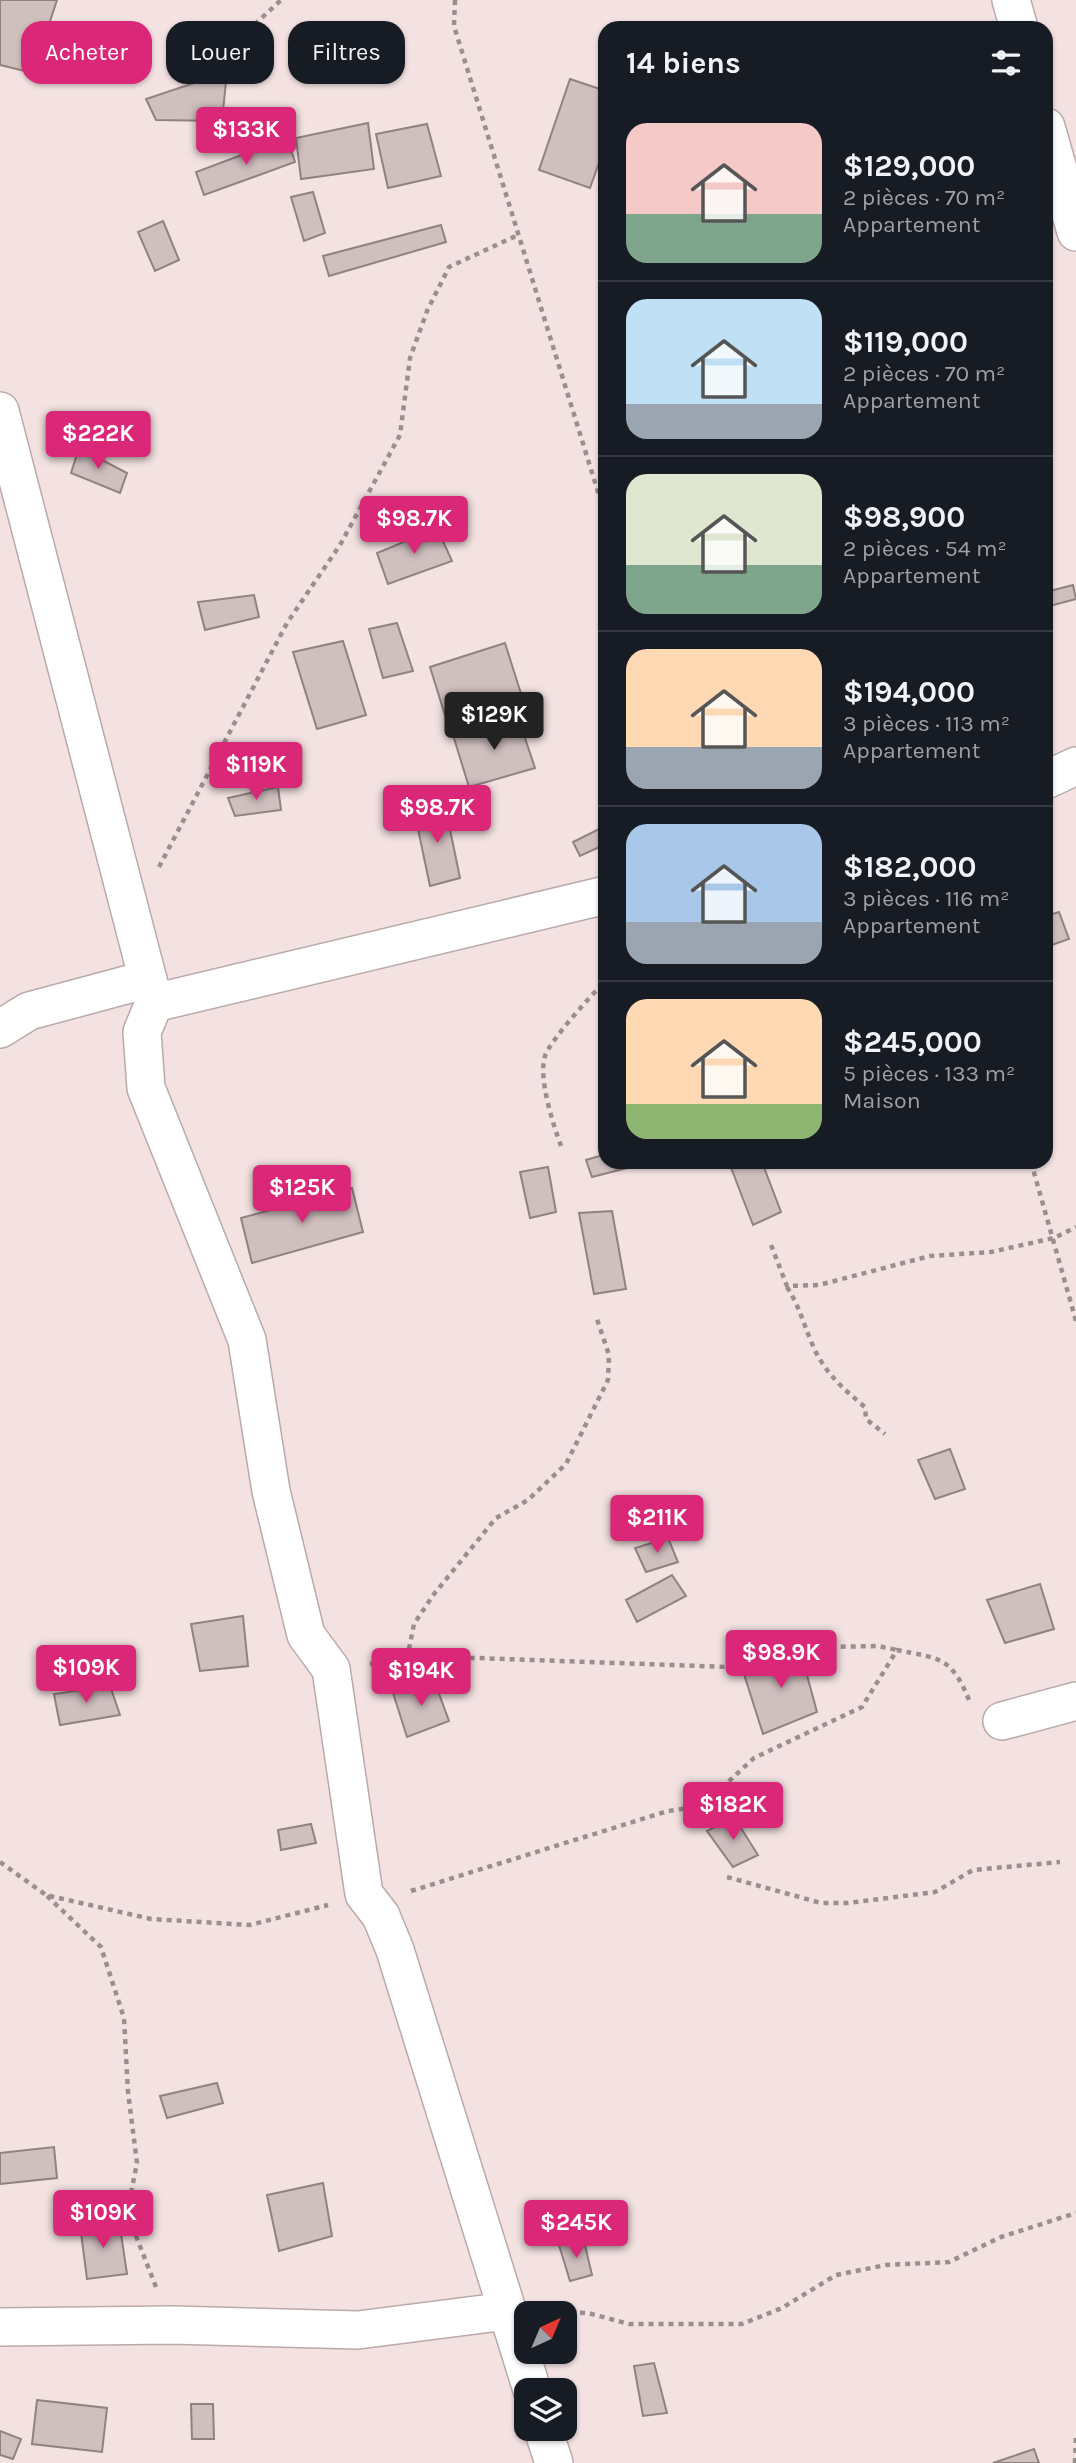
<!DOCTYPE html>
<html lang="fr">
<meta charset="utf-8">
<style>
:root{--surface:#171b24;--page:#242831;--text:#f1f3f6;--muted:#9ea1a6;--line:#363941;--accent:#db2777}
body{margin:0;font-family:Karla,sans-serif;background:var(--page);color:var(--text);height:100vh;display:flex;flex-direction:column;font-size:26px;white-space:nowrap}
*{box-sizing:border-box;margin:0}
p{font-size:23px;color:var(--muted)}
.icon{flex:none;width:38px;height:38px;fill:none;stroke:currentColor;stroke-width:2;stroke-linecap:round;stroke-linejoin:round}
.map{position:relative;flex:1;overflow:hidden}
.panel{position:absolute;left:598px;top:21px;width:455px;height:1148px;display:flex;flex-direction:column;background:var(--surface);border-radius:21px;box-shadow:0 2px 5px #0004}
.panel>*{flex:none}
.top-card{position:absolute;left:21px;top:21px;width:472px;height:63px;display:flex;gap:14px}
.needle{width:46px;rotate:44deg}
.tools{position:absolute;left:514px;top:2301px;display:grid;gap:14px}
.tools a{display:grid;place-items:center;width:63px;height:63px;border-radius:14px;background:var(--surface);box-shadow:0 2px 5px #0004;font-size:35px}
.price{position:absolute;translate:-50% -60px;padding:0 16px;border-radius:7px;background:var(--accent);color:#fff;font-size:23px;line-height:46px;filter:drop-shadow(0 2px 4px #0008)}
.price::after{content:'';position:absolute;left:50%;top:42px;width:21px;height:16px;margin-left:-10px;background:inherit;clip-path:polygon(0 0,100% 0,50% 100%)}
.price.active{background:#222;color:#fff}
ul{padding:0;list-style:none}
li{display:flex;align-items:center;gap:21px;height:175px;padding:0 28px}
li+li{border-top:2px solid var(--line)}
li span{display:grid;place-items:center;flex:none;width:196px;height:140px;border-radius:21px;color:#555}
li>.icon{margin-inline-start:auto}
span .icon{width:84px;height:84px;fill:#fffc;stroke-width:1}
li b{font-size:30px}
h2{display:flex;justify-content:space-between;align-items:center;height:84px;padding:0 28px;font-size:30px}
.tag{padding:0 24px;border-radius:21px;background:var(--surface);box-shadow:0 2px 5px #0004;font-size:24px;line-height:63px}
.tag.active{background:var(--accent);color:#fff}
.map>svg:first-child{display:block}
.building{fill:#d0bfbf;stroke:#918181;stroke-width:2}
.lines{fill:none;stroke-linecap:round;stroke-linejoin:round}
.street-casing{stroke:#baaaaa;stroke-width:40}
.path{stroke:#9b8f8e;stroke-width:4.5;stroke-dasharray:5 5;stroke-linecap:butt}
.street{stroke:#fff;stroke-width:37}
</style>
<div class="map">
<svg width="1076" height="2463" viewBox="0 0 1076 2463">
<rect width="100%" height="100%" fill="#f3e2e1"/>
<path class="building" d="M0 0H57L33 73 0 65Z
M227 72 222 121 156 120 146 99Z
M570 79 606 91V143L590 188 539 170Z
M368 123 374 169 301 179 296 138Z
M427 124 441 176 388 188 376 134Z
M287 138 295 162 204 195 196 172Z
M313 192 325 233 304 241 291 197Z
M163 221 179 260 155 271 138 232Z
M441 225 446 242 329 276 323 256Z
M79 448 127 473 120 493 71 473Z
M437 528 452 561 388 584 377 553Z
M1073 585 1076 599 1046 607V592Z
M254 595 259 617 205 630 198 602Z
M397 623 413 671 383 678 369 629Z
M343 641 366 715 317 729 293 652Z
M505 643 523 700 448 725 430 667Z
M518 717 535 768 469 787 453 735Z
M278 787 281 810 235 816 228 798Z
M445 805 460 878 430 886 414 810Z
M599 829 606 844 580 856 573 842Z
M1059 912 1069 939 1046 947V916Z
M606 1154V1162H629L631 1167 592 1177 586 1160Z
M746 1162H762L781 1212 753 1225 730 1165Z
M548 1167 556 1212 530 1218 520 1172Z
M352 1188 363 1232 252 1263 241 1218Z
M612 1211 626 1289 594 1294 579 1213Z
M950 1449 965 1489 935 1499 918 1460Z
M668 1538 678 1562 646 1572 635 1548Z
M672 1575 686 1596 637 1622 626 1600Z
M1040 1584 1054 1629 1005 1643 987 1600Z
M243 1616 248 1666 200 1671 191 1624Z
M799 1646 817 1712 763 1734 743 1671Z
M434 1680 449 1721 407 1737 393 1693Z
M110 1686 120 1715 60 1725 54 1694Z
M734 1817 758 1855 733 1867 707 1831Z
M311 1824 316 1843 281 1850 278 1830Z
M217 2083 223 2103 167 2118 160 2096Z
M54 2147 57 2178 0 2184V2153Z
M323 2183 332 2236 279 2251 267 2195Z
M119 2220 127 2274 87 2279 80 2225Z
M584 2241 592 2275 570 2281 559 2245Z
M654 2363 667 2413 643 2416 634 2366Z
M37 2400 107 2408 102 2452 32 2444Z
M191 2404H213L214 2439H192Z
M0 2431 21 2439 13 2459 0 2455Z
M1034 2449 1039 2463H993Z"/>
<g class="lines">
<g class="street-casing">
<path id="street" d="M1011 0 1019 28
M1046 127 1076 232
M0 411 154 1003 142 1032 146 1088 247 1340 271 1491 306 1635 331 1669 364 1894 381 1916 395 1950 532 2390
M1046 780 1076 766
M154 1003 606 895
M0 1029 29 1011 148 979
M1002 1721 1076 1701
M0 2327 172 2325 358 2330 507 2311
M543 2429 554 2463"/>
</g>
<path class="path" d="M455 0 454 26 606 518
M240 38 281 0
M159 867 287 623 340 545 400 435 410 358 427 311 449 267 518 235
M561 1146C553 1124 538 1078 545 1056 551 1039 592 995 606 980
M1031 1162 1076 1321
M771 1245 787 1286 819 1285 930 1256 991 1252 1054 1238 1076 1227
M787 1287C800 1308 802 1320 811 1341 822 1370 842 1388 865 1407L866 1419 885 1434
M407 1659 414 1624 434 1594 496 1518 528 1500 566 1464 608 1380 609 1355 597 1319
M370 1664 407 1659 477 1658 728 1667 798 1636 824 1647 878 1646 897 1650
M0 1862 46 1895 151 1919 250 1925 328 1905
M727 1877 821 1903H848L935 1892 973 1870 1060 1862
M411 1891 668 1811 702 1806 754 1758 862 1707 897 1650C940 1659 951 1656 969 1700
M47 1896 101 1947 124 2018 128 2092 137 2163 127 2213 156 2287
M550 2312 588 2313 629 2324H742L782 2308 836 2275 886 2265 949 2262 1001 2237 1076 2213
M1075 2463 1076 2433"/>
<use href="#street" class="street"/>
</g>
</svg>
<div class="tools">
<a><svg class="needle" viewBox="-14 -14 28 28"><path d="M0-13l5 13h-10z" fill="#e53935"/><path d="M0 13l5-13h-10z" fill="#9ea1a6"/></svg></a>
<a><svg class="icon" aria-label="layers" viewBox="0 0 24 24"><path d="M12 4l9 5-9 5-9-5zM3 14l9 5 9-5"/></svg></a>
</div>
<b class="price" style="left:246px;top:167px">$133K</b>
<b class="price" style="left:98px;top:471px">$222K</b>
<b class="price" style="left:414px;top:556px">$98.7K</b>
<b class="price active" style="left:494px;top:752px">$129K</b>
<b class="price" style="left:256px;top:802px">$119K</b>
<b class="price" style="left:437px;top:845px">$98.7K</b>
<b class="price" style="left:302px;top:1225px">$125K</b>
<b class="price" style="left:657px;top:1555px">$211K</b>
<b class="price" style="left:781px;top:1690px">$98.9K</b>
<b class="price" style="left:86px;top:1705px">$109K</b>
<b class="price" style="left:421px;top:1708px">$194K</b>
<b class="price" style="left:733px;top:1842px">$182K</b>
<b class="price" style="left:103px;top:2250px">$109K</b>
<b class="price" style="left:576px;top:2260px">$245K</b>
<div class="top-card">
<a class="tag active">Acheter</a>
<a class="tag">Louer</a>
<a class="tag">Filtres</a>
</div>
<section class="panel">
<h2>14 biens<svg class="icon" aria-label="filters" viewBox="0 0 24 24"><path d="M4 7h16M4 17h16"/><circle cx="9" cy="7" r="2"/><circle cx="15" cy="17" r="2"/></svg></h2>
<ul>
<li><span style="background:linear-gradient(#f6c9c9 65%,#7fa58c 0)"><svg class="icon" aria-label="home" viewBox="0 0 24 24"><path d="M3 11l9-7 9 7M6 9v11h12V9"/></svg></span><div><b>$129,000</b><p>2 pièces · 70 m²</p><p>Appartement</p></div></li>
<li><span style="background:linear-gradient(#bfe0f5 75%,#9aa5b1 0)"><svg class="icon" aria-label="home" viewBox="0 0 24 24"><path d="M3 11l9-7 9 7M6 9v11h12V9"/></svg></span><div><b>$119,000</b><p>2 pièces · 70 m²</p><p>Appartement</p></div></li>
<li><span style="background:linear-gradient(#dfe7d0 65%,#7fa58c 0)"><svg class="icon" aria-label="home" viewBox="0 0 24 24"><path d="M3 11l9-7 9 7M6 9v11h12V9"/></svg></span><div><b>$98,900</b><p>2 pièces · 54 m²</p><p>Appartement</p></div></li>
<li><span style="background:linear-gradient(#ffd9b3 70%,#9aa5b1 0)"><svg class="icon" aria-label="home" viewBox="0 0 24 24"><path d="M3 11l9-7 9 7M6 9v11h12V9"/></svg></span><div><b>$194,000</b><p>3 pièces · 113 m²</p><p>Appartement</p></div></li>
<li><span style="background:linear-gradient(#a9c7e8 70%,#9aa5b1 0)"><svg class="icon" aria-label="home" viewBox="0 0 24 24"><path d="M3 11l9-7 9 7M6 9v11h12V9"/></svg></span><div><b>$182,000</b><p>3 pièces · 116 m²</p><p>Appartement</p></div></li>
<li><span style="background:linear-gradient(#ffd9b3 75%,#8fb573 0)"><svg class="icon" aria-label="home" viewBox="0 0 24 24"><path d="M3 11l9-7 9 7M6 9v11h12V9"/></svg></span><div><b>$245,000</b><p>5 pièces · 133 m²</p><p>Maison</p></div></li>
</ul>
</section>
</div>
